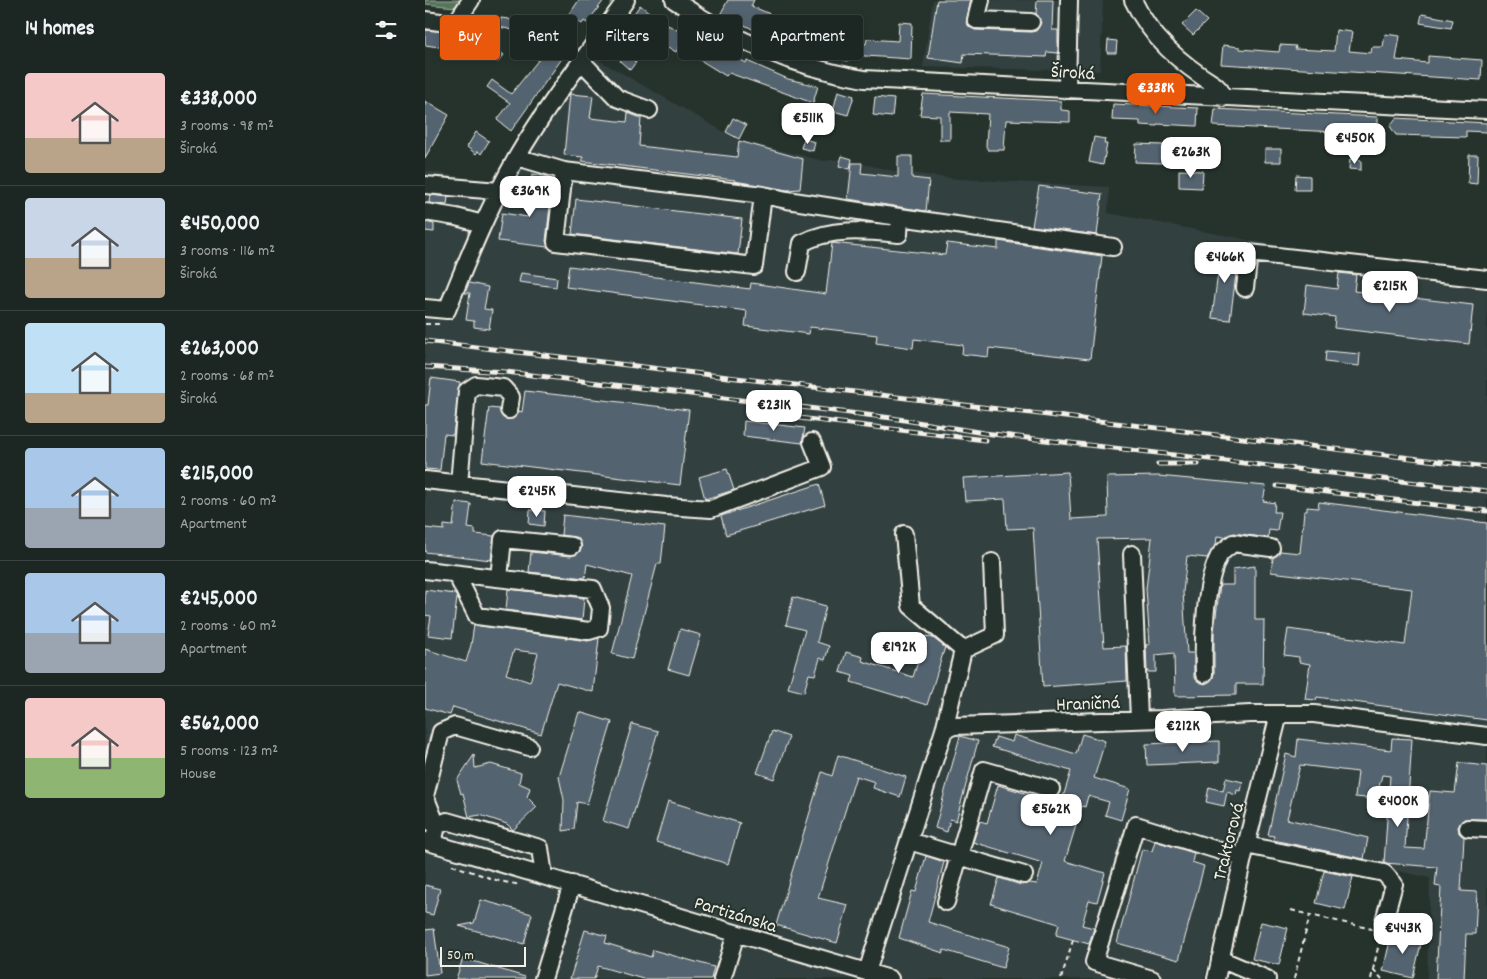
<!DOCTYPE html>
<meta charset="utf-8">
<style>
:root{--surface:#1c2622;--page:#29322f;--text:#f1f3f6;--muted:#a0a5a5;--line:#3a4340;--accent:#ea580c}
body{margin:0;font-family:Dekko,sans-serif;background:var(--page);color:var(--text);height:100vh;display:flex;flex-direction:column;font-size:19px;white-space:nowrap}
*{box-sizing:border-box;margin:0}
p{font-size:16px;color:var(--muted)}
.icon{flex:none;width:28px;height:28px;fill:none;stroke:currentColor;stroke-width:2;stroke-linecap:round;stroke-linejoin:round}
.map{position:relative;flex:1;overflow:hidden}
.details{display:flex;flex-direction:column;background:var(--surface);width:425px}
.details>*{flex:none}
.top-card{position:absolute;left:15px;top:15px;width:475px;height:45px;display:flex;gap:10px}
.scale{position:absolute;left:15px;bottom:12px;width:86px;box-sizing:border-box;padding-left:5px;border:2px solid #f4f1e8;border-top:0;font-size:14px;line-height:18px;white-space:nowrap;color:#f4f1e8;-webkit-text-stroke:4px #26332d;paint-order:stroke}
.price{position:absolute;translate:-50% -42px;padding:0 11px;border-radius:10px;background:#fff;color:#222;font-size:16px;line-height:32px;filter:drop-shadow(0 1px 2px #0008)}
.price::after{content:'';position:absolute;left:50%;top:30px;width:15px;height:11px;margin-left:-8px;background:inherit;clip-path:polygon(0 0,100% 0,50% 100%)}
.price.on{background:var(--accent);color:#fff}
ul{padding:0;list-style:none}
li{display:flex;align-items:center;gap:15px;height:125px;padding:0 25px}
li+li{border-top:1px solid var(--line)}
li span{display:grid;place-items:center;flex:none;width:140px;height:100px;border-radius:5px;color:#555}
li>.icon{margin-inline-start:auto}
span .icon{width:60px;height:60px;fill:#fffc;stroke-width:1}
li b{font-size:21px}
h2{display:flex;justify-content:space-between;align-items:center;height:60px;padding:0 25px;font-size:21px}
.chip{padding:0 18px;border-radius:5px;background:var(--surface);box-shadow:0 2px 8px #0003,0 0 0 1px var(--line);font-size:18px;line-height:45px}
.chip.on{background:var(--accent);color:#fff}
main{display:flex;flex:1;min-height:0}
.map>svg:first-child{display:block}
.built{fill:#334141}
.green{fill:#55745d;stroke:#a4b2a2}
.building{fill:#52636f;stroke:#f4f1e8;fill-rule:evenodd}
.lines{fill:none;stroke-linecap:round;stroke-linejoin:round}
.minor-casing{stroke:#f4f1e8;stroke-width:20}
.path{stroke:#f4f1e8;stroke-width:2;stroke-dasharray:5 4;stroke-linecap:butt}
.minor{stroke:#26332d;stroke-width:16}
.rail-casing{stroke:#f4f1e8;stroke-width:5}
.rail{stroke:#26332d;stroke-width:3;stroke-dasharray:9;stroke-linecap:butt}
.labels{text-anchor:middle;stroke-width:4;stroke-linejoin:round;paint-order:stroke}
.street-label{font-size:19px;fill:#f4f1e8;stroke:#26332d}
</style>
<main>
<section class="details">
<h2>14 homes<svg class="icon" aria-label="filters" viewBox="0 0 24 24"><path d="M4 7h16M4 17h16"/><circle cx="9" cy="7" r="2"/><circle cx="15" cy="17" r="2"/></svg></h2>
<ul>
<li><span style="background:linear-gradient(#f6c9c9 65%,#b9a48a 0)"><svg class="icon" aria-label="home" viewBox="0 0 24 24"><path d="M3 11l9-7 9 7M6 9v11h12V9"/></svg></span><div><b>€338,000</b><p>3 rooms · 98 m²</p><p>Široká</p></div></li>
<li><span style="background:linear-gradient(#c9d6e8 60%,#b9a48a 0)"><svg class="icon" aria-label="home" viewBox="0 0 24 24"><path d="M3 11l9-7 9 7M6 9v11h12V9"/></svg></span><div><b>€450,000</b><p>3 rooms · 116 m²</p><p>Široká</p></div></li>
<li><span style="background:linear-gradient(#bfe0f5 70%,#b9a48a 0)"><svg class="icon" aria-label="home" viewBox="0 0 24 24"><path d="M3 11l9-7 9 7M6 9v11h12V9"/></svg></span><div><b>€263,000</b><p>2 rooms · 68 m²</p><p>Široká</p></div></li>
<li><span style="background:linear-gradient(#a9c7e8 60%,#9aa5b1 0)"><svg class="icon" aria-label="home" viewBox="0 0 24 24"><path d="M3 11l9-7 9 7M6 9v11h12V9"/></svg></span><div><b>€215,000</b><p>2 rooms · 60 m²</p><p>Apartment</p></div></li>
<li><span style="background:linear-gradient(#a9c7e8 60%,#9aa5b1 0)"><svg class="icon" aria-label="home" viewBox="0 0 24 24"><path d="M3 11l9-7 9 7M6 9v11h12V9"/></svg></span><div><b>€245,000</b><p>2 rooms · 60 m²</p><p>Apartment</p></div></li>
<li><span style="background:linear-gradient(#f6c9c9 60%,#8fb573 0)"><svg class="icon" aria-label="home" viewBox="0 0 24 24"><path d="M3 11l9-7 9 7M6 9v11h12V9"/></svg></span><div><b>€562,000</b><p>5 rooms · 123 m²</p><p>House</p></div></li>
</ul>
</section>
<div class="map">
<svg width="1062" height="979" viewBox="0 0 1062 979">
<rect width="100%" height="100%" fill="#26332d"/>
<filter id="ink" filterUnits="userSpaceOnUse"><feTurbulence type="fractalNoise" baseFrequency=".02" numOctaves="2"/><feDisplacementMap in="SourceGraphic" scale="10" xChannelSelector="R" yChannelSelector="G"/><feConvolveMatrix kernelMatrix="1 2 1 2 8 2 1 2 1" color-interpolation-filters="sRGB"/></filter>
<g filter="url(#ink)">
<path class="built" d="M508 0H678L675 71 498 67Z
M170 58 313 140 399 161 415 159 469 171 533 179 684 187 683 213 927 260 1062 277V979H1002L1005 878 814 836 779 979H0V171L66 182Z"/>
<path class="green" d="M0 0H34L30 7 0 4Z"/>
<path class="building" d="M154 0H179L162 23 159 21 157 24 144 15Z
M303 0H329L326 6 345 14 344 16 378 30 377 33 399 40 404 17 421 20 417 40 441 44 442 39 473 41 474 22 487 23 486 59 425 55 423 61 376 49 341 36 296 13Z
M512 0H546L541 23 550 30 606 32 611 31 616 23 611 14 612 0H628L627 30H633V53L622 52 621 57 539 54 538 63 503 58Z
M215 5 229 16 216 32 203 22Z
M771 11 782 21 768 35 757 25Z
M997 14 1028 20 1026 28 995 23Z
M76 18 84 19 102 33 74 27Z
M243 25 267 38 270 32 321 63 322 61 363 79 393 86 388 103 304 73 301 76 254 47 251 52 233 41Z
M134 27 150 40 86 131 72 120 85 103 62 87 67 80 86 94 119 53 117 51Z
M0 30 58 35 56 53 0 45Z
M911 30 927 32 924 51 946 53 947 47H958L960 34 975 36 971 60 1003 63V56L1057 60 1056 80 796 64 798 45 815 47V49L854 52 855 45 871 46 870 49 909 51Z
M683 40 692 41 691 53H682Z
M71 49 79 55 73 62 66 57Z
M200 54 211 62 205 70 195 61Z
M413 91 429 96 423 115 408 111Z
M145 94 168 96 165 118 202 122 203 113 216 118 214 146 312 157 314 141 378 159 375 189 362 190 309 181 310 180 157 161 158 157 139 155Z
M498 94 636 101V110L645 111V122L581 120 579 150H563L561 146 563 114 525 112V140H515V116L495 115Z
M450 97 469 99 467 117 448 115Z
M0 101 24 115 0 158Z
M688 104 773 108 772 126 732 124V126L715 125V121L687 120Z
M790 109 953 117V134L788 126Z
M308 118 321 125 314 139 301 132Z
M971 118 1062 123V132L1041 131V137L971 135 965 126Z
M51 132 64 141 56 154 53 151 51 154 42 147Z
M669 137 680 139 679 144H682L678 165 664 162Z
M379 139 390 142 388 151 376 148Z
M711 144 738 145 737 163 710 162Z
M840 149H856V162H840Z
M1044 155H1053L1052 184 1043 183Z
M417 156 427 159 425 169 414 166Z
M473 156H487V178L504 180 501 211 423 199 427 163H437L436 173 473 177Z
M925 159 936 160V170L924 169Z
M754 170 778 171 777 188 754 187Z
M107 174 125 177 123 197 126 198 121 241 123 247 73 241 77 213 103 217Z
M871 175 885 176V190H870Z
M614 186 677 194 672 235 607 226Z
M5 195 23 197 22 205 4 203Z
M151 199 317 219 313 254 147 234Z
M0 222 9 224V232L0 231Z
M573 241 677 256 665 359 564 348 563 357 537 354 538 345 489 339 488 348 451 343 452 335 385 327 384 334 320 326 322 311 141 287 144 266 325 289 326 283 401 294 407 243 520 255 522 243 573 249Z
M794 249 814 252 805 320 787 318 795 258H792Z
M96 273 132 278 131 287 94 282Z
M914 273 931 275 929 291 1048 305 1044 344 909 328 910 317 879 313 882 285 912 289Z
M44 283 63 287 59 309 67 310 64 329 49 327V321L41 320 45 293H40Z
M901 351 935 354 934 366 900 362Z
M6 378 35 382 28 435 19 434 15 470 0 469V405H3Z
M100 391 264 410 255 485 57 461 64 408 74 409 78 418 88 419 94 411 97 412Z
M319 421 380 428 377 443 318 436Z
M302 469 309 490 280 499 274 477Z
M643 472 646 519 683 517 682 477 733 476 841 486 838 501 850 503 849 512H855L852 531 844 530 843 538 809 533 800 537 792 536 791 545 782 558 762 556 758 592 762 653H769V678L780 684 787 679 789 674V631L795 585H808V569L830 566V620H839L838 684H811V695L750 696 749 653 731 655V672H722L721 645 725 644 721 589 727 538 672 539 679 647 701 646 702 681 618 687 608 528 582 529 580 499 540 501 538 478Z
M394 484 400 505 301 535 296 516Z
M31 502 46 504 43 528 50 529V534L69 536 66 560 0 552V528L19 530V525L28 526Z
M894 502 1062 523V720L892 697 891 700 880 699 885 664 874 662V657L859 655 863 629 980 645 987 589 846 572 848 558 855 551 875 553 879 511H882V507L893 508Z
M105 510 120 511 119 526 104 524Z
M138 515 240 527 236 564H232L207 659 187 654 207 576 162 564 160 578 104 572 106 552 146 556 155 551 157 547 153 538 136 535Z
M83 589 159 598 157 620 81 610Z
M0 590 30 594 32 598 27 638 3 635 6 616 0 615Z
M368 597 401 606 392 642 404 646 400 660 395 658 390 675 384 674 379 692 363 688 380 630 361 625Z
M49 625 163 641 174 638 168 692 132 682 116 734 28 707 25 715 0 708V649L41 662 46 645ZM89 650 113 653 105 682 81 674Z
M255 629 276 635 264 675 243 669Z
M501 636 508 638 520 647 502 705 426 682 428 676 415 672 421 652 438 657 437 661 488 677Z
M154 712 187 722 162 804 152 802 149 829 138 831 139 800 134 777Z
M207 724 233 731 204 829 178 821Z
M347 731 364 737 349 779 332 773Z
M657 734 680 741 669 778 705 789 696 820 680 815 684 802 663 796 660 807 657 806 640 861 680 873 672 902 664 900 657 925 669 928 664 944 631 935 634 924 566 904 574 878 596 885 605 883 612 884 618 863 548 842 555 821 562 823 573 785 636 804 646 771 567 747 571 737 587 742 589 735 651 754Z
M535 736 553 741 531 821 525 819 522 832 510 828Z
M967 738 987 739 980 848 999 849 1005 791 1030 793 1034 763 1062 766V819H1039L1033 827 1034 833 1039 837 1036 891 1052 892 1050 934H1041L1039 979H1011L1016 887 1010 886 1012 867 959 863 965 776 957 775 951 799 930 797 933 772 875 765 862 819 943 838 939 859 848 840 849 836 843 835 861 754 871 757 873 739 966 750Z
M794 741V762L722 765 721 744Z
M49 755 50 768 66 764 96 773 94 783 105 788 102 797 112 807 88 830 82 824 55 815 44 817 38 793 36 794 32 780Z
M413 755 481 777 475 797 448 788 450 782 431 776 393 898 423 905 412 943 351 925 397 772 407 776Z
M801 778 818 782 816 791 812 790 811 795 802 792 799 806 781 802 784 787 798 791Z
M243 801 315 823 303 864 231 842Z
M730 841 769 853 767 862 779 866 754 960 692 943 717 849 727 851Z
M501 856 519 862 503 922 584 947 578 968 519 950 518 953 474 938 487 891 491 892Z
M899 871 928 877 920 910 891 903Z
M0 885 15 889 8 915 0 913Z
M56 900 107 914 99 944 34 926 49 923Z
M836 922 863 928 854 965 827 959Z
M9 929 15 973 0 975V930Z
M160 930 182 936 180 943 226 957 228 950 289 967 286 979H218L173 966 169 979H145Z
M967 932 997 939 988 978 958 971Z
M38 958 100 977 99 979H31Z"/>
<g class="lines">
<g class="minor-casing">
<path id="minor" d="M249 0C307 40 369 67 439 79L1062 110
M556 0 551 20 606 22
M708 0C726 38 755 63 790 85L795 90 798 98
M0 20 30 24 46 0
M157 62 192 98 224 110
M642 90 644 0
M92 157 139 171 338 195 362 200 453 214 688 247
M139 171 131 242 329 266 338 195
M0 185 74 191
M0 212 31 217 58 224
M372 272 377 243C406 227 442 231 474 234L475 217
M820 288 824 253 1062 279
M0 308 22 310C43 258 64 206 92 157 124 102 164 52 201 0
M0 480 241 506 286 509 397 467 387 442
M34 484 42 391 51 385 78 388 86 397 84 410
M479 534 486 606 538 650 519 730
M707 554 714 719
M0 570 168 589 176 608 174 628 164 631 52 616 31 574
M74 578 78 539 147 546
M538 650 570 635 567 562
M779 674C778 642 779 585 794 556 797 551 804 547 808 543L846 548
M2 820 12 826 22 821 115 848 119 876
M1043 828 1062 829
M0 841 465 979
M484 841 534 856 521 902
M8 843 12 826 0 796 16 732 30 726 104 747
M821 845 959 873 969 884 959 921
M599 875 534 856 559 770 626 789
M795 959 842 979
M442 972 519 730 529 726 737 719 825 714H889L1062 736
M118 979 147 884
M297 979 311 934
M727 979 669 962 711 825 818 858
M791 979 818 858 854 714"/>
</g>
<path class="path" d="M0 324H14
M27 865 74 881 96 885
M866 910 885 915
M948 969 957 979
M636 979 648 940
M869 979 885 915 947 929
M946 979 956 934"/>
<use href="#minor" class="minor"/>
<g class="rail-casing">
<path id="rail" d="M0 341 1062 467
M0 367 81 372 467 418 559 433 1062 491
M322 412 560 440
M733 464H773
M852 486 1062 511"/>
</g>
<use href="#rail" class="rail"/>
</g>
</g>
<g class="labels">
<g class="street-label">
<text transform="translate(648 71) rotate(3)" y="7">Široká</text>
<text transform="translate(663 702) rotate(-2)" y="7">Hraničná</text>
<text transform="translate(802 841) rotate(-76)" y="7">Traktorová</text>
<text transform="translate(311 913) rotate(17)" y="7">Partizánska</text>
</g>
</g>
</svg>
<div class="scale">50 m</div>
<b class="price on" style="left:731px;top:115px">€338K</b>
<b class="price" style="left:383px;top:145px">€511K</b>
<b class="price" style="left:930px;top:165px">€450K</b>
<b class="price" style="left:766px;top:179px">€263K</b>
<b class="price" style="left:105px;top:218px">€369K</b>
<b class="price" style="left:800px;top:284px">€466K</b>
<b class="price" style="left:965px;top:313px">€215K</b>
<b class="price" style="left:349px;top:432px">€231K</b>
<b class="price" style="left:112px;top:518px">€245K</b>
<b class="price" style="left:474px;top:674px">€192K</b>
<b class="price" style="left:758px;top:753px">€212K</b>
<b class="price" style="left:973px;top:828px">€400K</b>
<b class="price" style="left:626px;top:836px">€562K</b>
<b class="price" style="left:978px;top:955px">€443K</b>
<div class="top-card">
<a class="chip on">Buy</a>
<a class="chip">Rent</a>
<a class="chip">Filters</a>
<a class="chip">New</a>
<a class="chip">Apartment</a>
</div>
</div>
</main>
